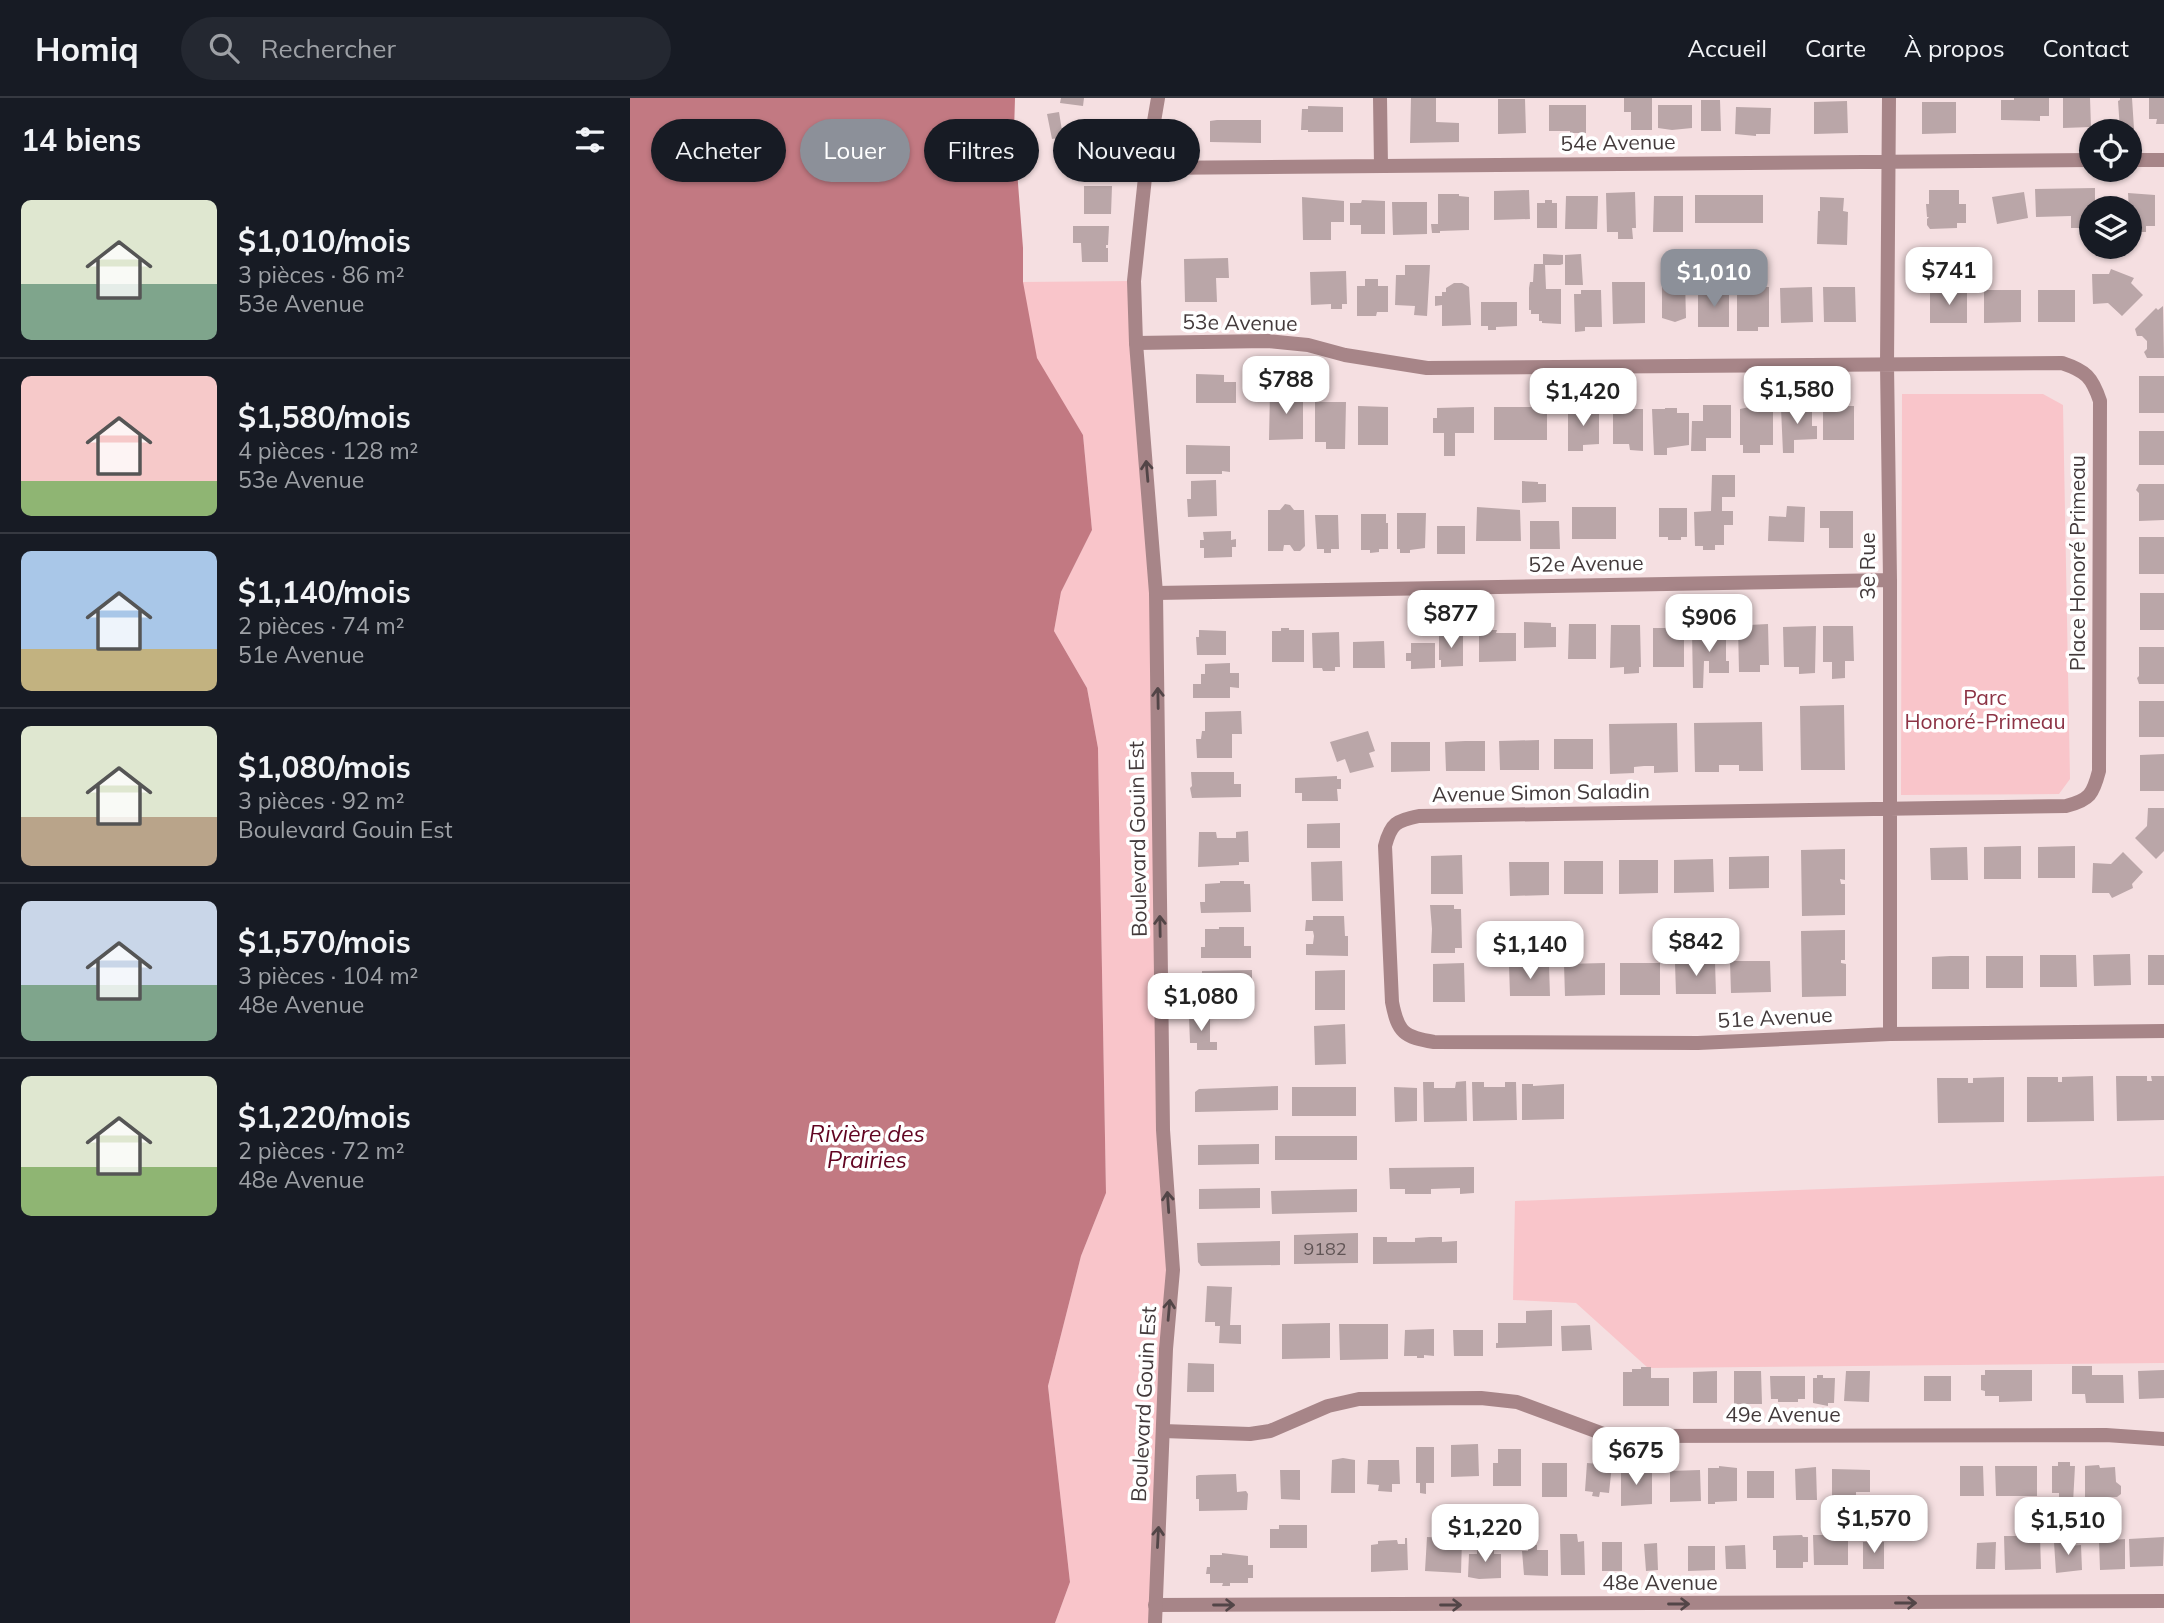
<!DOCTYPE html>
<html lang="fr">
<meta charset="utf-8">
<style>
:root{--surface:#171b24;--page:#242831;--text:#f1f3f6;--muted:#9ea1a6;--line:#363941;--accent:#8c9099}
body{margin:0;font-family:Mulish,sans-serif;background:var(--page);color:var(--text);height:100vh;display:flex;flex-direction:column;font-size:26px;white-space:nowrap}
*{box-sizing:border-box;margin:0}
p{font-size:23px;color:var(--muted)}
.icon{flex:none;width:38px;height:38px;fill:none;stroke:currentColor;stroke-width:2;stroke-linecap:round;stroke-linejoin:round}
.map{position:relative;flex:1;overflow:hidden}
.sheet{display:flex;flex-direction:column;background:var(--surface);width:630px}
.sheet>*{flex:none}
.top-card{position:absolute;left:21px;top:21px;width:665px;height:63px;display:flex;gap:14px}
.fabs{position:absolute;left:1449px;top:21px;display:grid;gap:14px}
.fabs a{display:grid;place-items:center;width:63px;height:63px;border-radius:50%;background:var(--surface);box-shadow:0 2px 5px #0004;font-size:35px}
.price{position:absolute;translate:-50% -60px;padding:0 16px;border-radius:14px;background:#fff;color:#222;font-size:23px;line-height:46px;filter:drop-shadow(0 2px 4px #0008)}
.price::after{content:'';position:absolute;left:50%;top:42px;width:21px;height:16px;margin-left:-10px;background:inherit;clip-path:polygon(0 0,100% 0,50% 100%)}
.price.active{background:var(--accent);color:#fff}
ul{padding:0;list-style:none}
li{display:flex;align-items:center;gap:21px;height:175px;padding:0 21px}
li+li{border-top:2px solid var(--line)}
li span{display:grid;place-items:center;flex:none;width:196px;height:140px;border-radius:10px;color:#555}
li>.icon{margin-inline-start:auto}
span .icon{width:84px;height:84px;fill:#fffc;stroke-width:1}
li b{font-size:30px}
h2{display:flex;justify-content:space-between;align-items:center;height:84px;padding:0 21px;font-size:30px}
.chip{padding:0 24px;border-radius:32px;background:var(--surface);box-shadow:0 2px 5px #0004;font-size:24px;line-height:63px}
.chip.active{background:var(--accent);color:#fff}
header{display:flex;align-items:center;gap:42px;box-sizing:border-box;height:98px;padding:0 35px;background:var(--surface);border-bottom:2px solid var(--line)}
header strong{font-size:33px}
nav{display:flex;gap:38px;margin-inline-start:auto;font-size:24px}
.search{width:490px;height:63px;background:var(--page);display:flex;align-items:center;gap:18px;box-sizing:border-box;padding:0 24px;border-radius:38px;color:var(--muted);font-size:26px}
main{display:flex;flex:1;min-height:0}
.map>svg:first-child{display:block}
.green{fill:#f9c5ca}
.water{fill:#c27982}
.building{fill:#baa6a8}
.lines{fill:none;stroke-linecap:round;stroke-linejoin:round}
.minor{stroke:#a78588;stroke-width:14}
.tertiary{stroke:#a78588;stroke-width:14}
.oneway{stroke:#524547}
.labels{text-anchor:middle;stroke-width:7;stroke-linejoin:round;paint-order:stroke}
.number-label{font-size:18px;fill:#615556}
.street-label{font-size:21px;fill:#433a3b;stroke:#fff}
.park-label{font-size:21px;fill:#8d3345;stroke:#fff}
.water-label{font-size:23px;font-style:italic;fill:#610421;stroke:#fff}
</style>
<header>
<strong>Homiq</strong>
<div class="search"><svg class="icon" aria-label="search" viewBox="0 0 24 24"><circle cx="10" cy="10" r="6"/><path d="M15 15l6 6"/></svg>Rechercher</div>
<nav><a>Accueil</a><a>Carte</a><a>À propos</a><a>Contact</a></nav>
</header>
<main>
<section class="sheet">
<h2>14 biens<svg class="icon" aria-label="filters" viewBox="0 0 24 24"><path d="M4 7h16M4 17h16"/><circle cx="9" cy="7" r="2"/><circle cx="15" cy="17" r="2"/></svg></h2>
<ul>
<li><span style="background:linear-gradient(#dfe7d0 60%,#7fa58c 0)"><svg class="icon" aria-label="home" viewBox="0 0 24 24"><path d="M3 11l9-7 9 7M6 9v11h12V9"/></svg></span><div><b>$1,010/mois</b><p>3 pièces · 86 m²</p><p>53e Avenue</p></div></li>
<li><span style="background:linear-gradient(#f6c9c9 75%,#8fb573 0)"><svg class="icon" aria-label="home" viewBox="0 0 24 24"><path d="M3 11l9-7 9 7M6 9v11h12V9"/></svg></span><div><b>$1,580/mois</b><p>4 pièces · 128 m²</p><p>53e Avenue</p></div></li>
<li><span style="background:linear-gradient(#a9c7e8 70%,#c2b280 0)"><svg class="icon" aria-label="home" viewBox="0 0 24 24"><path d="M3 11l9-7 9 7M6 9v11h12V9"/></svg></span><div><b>$1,140/mois</b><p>2 pièces · 74 m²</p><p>51e Avenue</p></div></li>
<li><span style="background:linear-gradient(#dfe7d0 65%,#b9a48a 0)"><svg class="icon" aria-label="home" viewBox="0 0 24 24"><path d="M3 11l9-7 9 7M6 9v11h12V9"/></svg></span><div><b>$1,080/mois</b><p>3 pièces · 92 m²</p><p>Boulevard Gouin Est</p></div></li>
<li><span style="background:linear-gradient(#c9d6e8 60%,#7fa58c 0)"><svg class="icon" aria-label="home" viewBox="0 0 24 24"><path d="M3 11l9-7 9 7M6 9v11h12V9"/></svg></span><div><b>$1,570/mois</b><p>3 pièces · 104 m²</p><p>48e Avenue</p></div></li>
<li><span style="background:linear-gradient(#dfe7d0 65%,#8fb573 0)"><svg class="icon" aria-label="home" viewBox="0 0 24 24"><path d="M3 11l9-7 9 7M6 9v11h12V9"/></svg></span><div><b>$1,220/mois</b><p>2 pièces · 72 m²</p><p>48e Avenue</p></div></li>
</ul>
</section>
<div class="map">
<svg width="1534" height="1525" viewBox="0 0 1534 1525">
<rect width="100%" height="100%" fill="#f5dfe1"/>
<path class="green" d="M504 183 526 495 543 1172 525 1525H425L440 1484 418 1288 451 1158 476 1095 468 650 457 590 424 533 431 494 462 432 453 337 406 260 392 184Z
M1272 296H1413L1433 307 1440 681 1429 696 1271 697Z
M1534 1078V1265L1018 1270 946 1205 883 1202 885 1103Z"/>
<path class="water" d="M0 0H385L384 34 393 150V184L407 260 453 337 462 432 431 494 424 533 457 590 468 650 476 1095 451 1158 418 1288 440 1484 425 1525H0Z"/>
<path class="building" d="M431 0H454L453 8 430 5Z
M781 0H806V24L829 25V44L780 45Z
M994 0H1022V32H1001V14H994Z
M1384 0H1419V18H1410V23L1371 22V2H1384Z
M1433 0H1460L1461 29 1433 30Z
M1490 0H1502L1504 31 1490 32 1488 3 1490 2Z
M1519 0H1534V26H1526L1527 21H1519Z
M868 1H895L896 35 868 36Z
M1071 2H1090L1091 33H1071Z
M1217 3 1218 35 1184 36V4Z
M1292 4H1326V35L1292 36Z
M919 7H956V35H940V33H919Z
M1028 7H1062V30L1042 32 1028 30Z
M678 8 713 9V34H678V32H671L672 11H678Z
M1106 9 1141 10 1140 36H1126V38L1105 36Z
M429 14 433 39 422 41 417 16Z
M587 22H631V45L580 44V23Z
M454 88H482L481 116H454Z
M1465 90V110H1460V130H1441V118L1406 119 1405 91Z
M899 92 900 121 864 122V93Z
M1299 92H1329V106H1336V125H1327V130L1300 131 1297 127V121L1299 119H1297L1296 106H1299Z
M1005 94 1006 130H1002L1003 141H988V134H977L976 95Z
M1394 94 1398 120 1367 126 1362 99Z
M1498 95 1525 97V128H1516V134H1500Z
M808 96H829V98L839 99V132L810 133V135H802L801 126H808Z
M1065 97H1133V125H1065Z
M936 98H968L967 131H935Z
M1024 98H1053V134H1023Z
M672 99 714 103V124H701V142H673Z
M1190 99 1214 100 1213 113 1218 114 1217 147 1187 146 1188 113H1190Z
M732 102 755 103V136H731V127H720V105H731Z
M915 102H922V105H927V130H907V105H915Z
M762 104H797V136L763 137Z
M443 128H479L478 147H476V150H478V164H452L451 145H443Z
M913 156 933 157V166L930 167H915L916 191H931V226L912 225V223H909V216H901V212H899V190L900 184H903L904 166H913Z
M951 156 953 187H935V157Z
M598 160 599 180H586L587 204H555L554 161Z
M775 167H800L797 218 784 217 785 208 765 207 766 177H775Z
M1481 171 1504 180 1501 185 1513 197 1492 218 1478 205 1463 206 1462 176H1479Z
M716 173 717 206H712V211H701V206L681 207 680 174Z
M735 181H748V188H758V214H747L746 218H727V188H735Z
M1055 182 1056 220 1045 224 1032 220V183Z
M982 184H1015V225L983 226Z
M824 185H832L839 189 841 227 812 228V207L805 208V198H812V194H816V190Z
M1107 189H1139V229H1128V233H1107Z
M1182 189 1183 224 1151 225 1150 190Z
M1193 189H1225L1226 224H1194Z
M951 192H971L972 229H955V233L945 234 944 196H951Z
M1099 192V229H1068V193Z
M1354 192H1391V224L1354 225Z
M1408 192H1445V224H1408Z
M1300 193H1337V225H1300Z
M851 204H887V228L866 229V232H858V228H851Z
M1533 208 1534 260H1517L1514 254 1517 251V243L1512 238H1507L1505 231 1526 210 1528 212Z
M566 276 594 277V284H606V305H566Z
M1509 278H1534V315H1509Z
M640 292H656V296L673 297V341L639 342Z
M685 304H716L715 351H696V344H685Z
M1073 307H1101V340H1076V353H1061L1062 323H1073Z
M1129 307H1143V347H1130V355H1113V347H1110V311Z
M728 308 758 309V347H728Z
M1167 308H1182V328H1187V341L1164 342V355H1153L1151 310Z
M1208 308H1224V342H1193V310Z
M844 309V335H825V358H814V335H803V320H807V310Z
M864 309H917V342H864Z
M938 310H969V346L953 347V353H938Z
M1035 310H1047V315H1059V347L1037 350V357H1024L1022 311H1035Z
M983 311H1013V353L1000 352 999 346H983Z
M1509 333H1534V367H1509Z
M556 347 600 348V374L592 373V376H556Z
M1082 377H1105V399H1092V413H1103V427H1094V447H1085V452H1073V448H1065L1064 414 1081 413Z
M586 382 587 418 558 419 557 401H561V383Z
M892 383 908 384V386H916V404L892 405Z
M1509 386H1534V422L1509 423V395L1506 392Z
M655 406 660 407 664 412H674L675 448 670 453H664L660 447H654L653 453H638V412H650Z
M1157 408 1175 409 1174 444 1138 443 1139 418 1156 419Z
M847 409 890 412 891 443H846Z
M942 409H986V441H942Z
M1029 410H1057V439H1051V442H1038V439H1029Z
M1190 413H1223V450H1199V430H1190Z
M767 415H796L795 450 780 452V455H770V451H767Z
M731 416H756V425H758V451H749V454L740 455V452H731Z
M685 417H708L709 451H701V455H694V451H687Z
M900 423H929L930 451H900Z
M807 428H835V456H807Z
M601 433V442L606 441V449H602V459L574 460V450H570V442H574L573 434Z
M1509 439H1534V476H1509Z
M1510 495H1534V532H1510Z
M894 524 921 525V529H926V549L894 550Z
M939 526H966V561H938Z
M1138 526 1139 567H1130V574H1109L1108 529H1119V527Z
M981 527H1010L1011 569H1009V575L994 576V569L980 570Z
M1087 528 1096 529V563H1099V575H1079V563H1074L1073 590H1063L1062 533H1082V529Z
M1186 528 1185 575 1169 576V569H1154L1153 529Z
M1193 528H1223L1224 563H1215V580L1202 581V564H1193Z
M651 530H659V532H674V564H642V533H651Z
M1023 530H1054V569H1023Z
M569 532 596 533V557H567L566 539H569Z
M818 532 823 536H833V568L811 569V562H809V536H818Z
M849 532H867L866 535H886V563L849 564Z
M709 534 710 569H705V573H693L692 570H683L682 535Z
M754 543 755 570H723V544Z
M781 545H805V570L781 571V563H776V555H781Z
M1509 549H1534V586H1509L1507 580 1509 578Z
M600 565V575H609V590L600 589V600H563V586H571V576H575V566Z
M1509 603H1534V639H1509Z
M1214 607 1215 672H1171L1170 608Z
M611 613 612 636H602V660H567L566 641H571L572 633H575V614Z
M1132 624 1133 673H1109V667H1089V674H1065L1064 625Z
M1047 625 1048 674 1024 675V668H1014L1004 669V675L980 676 979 626Z
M738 633 745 653 739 655 744 669 720 675 715 661 707 664 700 644Z
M924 641H963V671H924Z
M909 642V672H870L869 643Z
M835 643H855V673H816L815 644Z
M761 644H800V673L761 674Z
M1534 656V693H1510V657Z
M561 674H604V686H611V699L562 700 560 690 562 688Z
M707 678V681H711V691H707L708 703H672V695H665V680Z
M1518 710H1534V753L1526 761 1505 740 1517 728Z
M710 725V750H677V726Z
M618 733 619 764H609V767L568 769 569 734H586L587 740H606V734Z
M1391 748V781H1354V749Z
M1445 748V780H1408V749Z
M1337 749 1338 782H1301L1300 750Z
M1215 751V782L1210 781 1211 786H1215V817L1172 818 1171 752Z
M1493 754 1513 774 1502 786 1503 790 1482 800 1479 795H1462L1463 765 1481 766Z
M832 757 833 796H801V758Z
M1139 758V790L1099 791V759Z
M1083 761 1084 794 1044 795V762Z
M989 762H1028V795L989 796Z
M712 763 713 803H682L681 764Z
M934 763H973V796H934Z
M879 764H919V797L880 798Z
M590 783H614V786H620L621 814 571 815 570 804H575V786L590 785Z
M800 807H824V811H831L832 850H825V855H801L802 831Z
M683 818H714L715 838H718V858L676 857V846H683L684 838 683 833H675L676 822H683Z
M589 829H614V848H621V860H571V849H575V831H589Z
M1215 832V862H1211V865L1216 866V898L1172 899 1171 833Z
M1500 856 1501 887 1464 888 1463 857Z
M1410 857H1446L1447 889H1410Z
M1518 857H1534V887H1518Z
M1320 858H1339V891H1302V859Z
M1356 858H1393V890H1356Z
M1100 863H1140L1141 894 1101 895Z
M1065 864H1085L1086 896H1046L1045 865Z
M834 865 835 904H803V866Z
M975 865V897L935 898 934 866Z
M990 865H1030V897H990Z
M879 867H919L920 898H880Z
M622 872V883H614L615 902 576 901V883H572V873Z
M715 872V912H685V873Z
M559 919H580V944H587V952H567V945H560Z
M715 926 716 966 685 967 684 928Z
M1463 978 1464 1023 1397 1024V979H1428V984H1432V979Z
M1486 978H1517V983H1522L1521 978H1534V1022L1487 1023Z
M1374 979V1024L1308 1025 1307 980H1338V985H1343V980Z
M836 983 837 1023 794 1024 793 984H804V990H825L826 984Z
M842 984H854V989H875V984H886L887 1022 843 1023Z
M892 986H903V988L934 986V1021L892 1022Z
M648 988V1012L565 1014V994L569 991Z
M662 989H726V1018H662Z
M764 989 787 990V1023L765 1024Z
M645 1038H727V1062H645Z
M629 1046V1066L568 1067V1047Z
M844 1069V1095L830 1096V1090L801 1091V1096H775V1091H760L759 1070Z
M630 1090V1110L569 1111V1091Z
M727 1091V1114L642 1116 641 1093Z
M728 1135V1165L664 1166V1137Z
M743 1139H757V1144H785V1140L800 1139H812V1144L827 1143V1165L743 1166Z
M650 1143V1167L571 1168 568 1164 567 1145Z
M577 1188 602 1189 600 1227H611V1246L589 1245 590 1228H585V1224H575Z
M922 1212V1248L866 1250V1245H868V1225H896V1213Z
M700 1225V1260L652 1261V1226Z
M709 1226H758V1261L710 1262Z
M960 1227 962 1252 932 1253 931 1228Z
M804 1231V1258L794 1257V1260H787V1258H774L775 1232Z
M823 1232H853V1258H824Z
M558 1265 584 1266V1294H557Z
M1442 1268H1462V1277H1493L1494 1305H1456L1455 1296H1442Z
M1011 1269H1021V1280H1039V1308H993V1274H1002V1271H1011Z
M1355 1272H1402V1303L1369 1304V1298H1355V1293L1351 1292V1277H1355Z
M1534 1272V1300L1509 1301 1508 1273Z
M1087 1273V1305H1063V1274Z
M1104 1273H1131L1132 1306H1104Z
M1216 1273H1240L1239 1304 1214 1303Z
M1187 1277H1193V1280H1205L1204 1305H1198V1308L1183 1305V1280H1187Z
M1140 1278H1175V1301H1168V1304H1148V1301H1141Z
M1294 1278H1321V1303H1294Z
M848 1346 849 1378 821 1379V1347Z
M786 1349H804V1385H796V1396L790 1395V1385H786Z
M868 1351H891V1388H863V1365H868Z
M713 1360 725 1362V1395H701L702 1362Z
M738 1362H769L770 1386H762V1394L748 1393 749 1387 737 1386Z
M1428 1364H1440V1368H1445L1443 1405H1429V1395H1422V1368H1428Z
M912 1365H937V1399H912Z
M957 1365 982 1367 979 1395 970 1394 969 1399 962 1398 963 1394 955 1393Z
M1469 1367 1470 1370 1485 1369 1486 1384 1491 1388V1396L1487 1399 1455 1400V1368Z
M1089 1368 1107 1370V1403L1085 1404V1406H1078V1370H1089Z
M1330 1368H1353L1354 1398H1330Z
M1365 1368H1407V1398H1366Z
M1186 1369 1187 1402H1166L1165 1371Z
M995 1370H1002L1003 1372 1017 1370 1022 1371V1406L991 1408V1372Z
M1202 1371 1240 1372V1394H1226V1400L1202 1399Z
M650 1372H670V1402L651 1401Z
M1070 1372 1071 1403 1040 1404V1373Z
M1117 1373H1144V1400H1117Z
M606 1376 607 1394 616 1393 618 1396 617 1412 569 1413V1401H566V1378L569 1377Z
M649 1427H677V1450H640V1431H649Z
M930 1436H947L948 1444 954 1443 955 1477H931Z
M1172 1437 1173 1439H1178V1464H1173V1470H1146V1452H1143V1438Z
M1183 1437H1218V1467H1184Z
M1374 1438H1410L1411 1471 1375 1472Z
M797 1439 832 1441 831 1475 795 1473Z
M1534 1439 1533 1468 1500 1469 1499 1441Z
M775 1440H777L778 1472 741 1474V1447L748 1446V1443L767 1442 768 1446H775Z
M1495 1441V1471L1470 1472 1469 1443Z
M1437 1443V1448L1451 1447 1452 1472 1426 1475 1424 1444Z
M972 1444H992V1473H972Z
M1233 1444H1254V1471H1233Z
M1366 1444 1365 1471H1346L1347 1445Z
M1027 1445 1028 1472 1016 1473 1014 1446Z
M898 1447H907V1452H918V1478L894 1477 892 1453H898Z
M1115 1447 1116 1471H1096L1095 1448Z
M847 1448H864V1456H871V1480L849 1481 838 1479 839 1456H847Z
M1058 1448H1085V1472L1058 1473Z
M592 1455 618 1458V1467H623V1480H618V1485H600V1488H592L593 1485H580V1476H576L577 1469H580V1457H592Z"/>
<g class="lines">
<path class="minor" d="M750 0 751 68
M1259 0 1257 266 1260 482V936
M1500 62H1534
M516 70 1461 62
M506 245 638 243 678 247 715 257 797 270 1432 265C1456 273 1462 279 1470 303L1469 673C1463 696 1460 702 1436 708L789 718C766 723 761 725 755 748L762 904C768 935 774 939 804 944L1068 945 1260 936 1534 933
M526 495 1260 482
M533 1333 620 1336 640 1333 698 1308 729 1301 851 1300 887 1304 979 1338 1476 1337 1534 1341
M525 1507 1534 1503"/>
<path class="tertiary" d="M525 1525 536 1251 543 1172 533 1032 526 495 506 245 504 183 516 70 528 0"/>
</g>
<defs><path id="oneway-shaft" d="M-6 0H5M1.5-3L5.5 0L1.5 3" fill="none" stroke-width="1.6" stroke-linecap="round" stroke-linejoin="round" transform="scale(1.75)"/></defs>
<g class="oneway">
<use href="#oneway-shaft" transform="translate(517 373) rotate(-95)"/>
<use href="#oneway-shaft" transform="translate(528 600) rotate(-91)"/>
<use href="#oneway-shaft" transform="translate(530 828) rotate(-91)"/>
<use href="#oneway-shaft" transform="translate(538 1104) rotate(-94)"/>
<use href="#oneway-shaft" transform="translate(539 1212) rotate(-85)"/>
<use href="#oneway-shaft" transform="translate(528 1439) rotate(-87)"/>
<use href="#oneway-shaft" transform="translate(1276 1505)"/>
<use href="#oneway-shaft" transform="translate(1049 1506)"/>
<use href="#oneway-shaft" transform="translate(594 1507)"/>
<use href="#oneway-shaft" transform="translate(821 1507)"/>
</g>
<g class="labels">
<g class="number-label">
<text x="695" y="1157">9182</text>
</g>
<g class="street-label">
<text transform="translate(988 45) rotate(-1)" y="7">54e Avenue</text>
<text transform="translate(610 225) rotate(1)" y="7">53e Avenue</text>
<text transform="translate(1448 465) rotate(-90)" y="7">Place Honoré Primeau</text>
<text transform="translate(956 466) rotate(-1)" y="7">52e Avenue</text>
<text transform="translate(1238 468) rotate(-90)" y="7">3e Rue</text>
<text transform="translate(911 695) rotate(-1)" y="7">Avenue Simon Saladin</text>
<text transform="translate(508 741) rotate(-91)" y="7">Boulevard Gouin Est</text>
<text transform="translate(1145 920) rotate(-3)" y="7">51e Avenue</text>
<text transform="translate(514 1306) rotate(-87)" y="7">Boulevard Gouin Est</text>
<text x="1153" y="1324">49e Avenue</text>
<text x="1030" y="1492">48e Avenue</text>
</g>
<g class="park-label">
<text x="1355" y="607">Parc<tspan x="1355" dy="24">Honoré-Primeau</tspan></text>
</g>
<g class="water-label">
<text x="237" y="1044">Rivière des<tspan x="237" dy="26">Prairies</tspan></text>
</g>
</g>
</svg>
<div class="fabs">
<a><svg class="icon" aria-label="locate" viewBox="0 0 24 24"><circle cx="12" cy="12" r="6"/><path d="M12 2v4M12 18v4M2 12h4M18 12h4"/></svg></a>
<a><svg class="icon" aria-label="layers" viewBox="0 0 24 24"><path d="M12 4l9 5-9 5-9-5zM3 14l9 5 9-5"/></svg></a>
</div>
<b class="price" style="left:1319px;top:209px">$741</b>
<b class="price active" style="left:1084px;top:211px">$1,010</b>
<b class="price" style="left:656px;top:318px">$788</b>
<b class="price" style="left:1167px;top:328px">$1,580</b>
<b class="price" style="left:953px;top:330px">$1,420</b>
<b class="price" style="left:821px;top:552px">$877</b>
<b class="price" style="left:1079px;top:556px">$906</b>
<b class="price" style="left:1066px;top:880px">$842</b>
<b class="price" style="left:900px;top:883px">$1,140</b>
<b class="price" style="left:571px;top:935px">$1,080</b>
<b class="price" style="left:1006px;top:1389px">$675</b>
<b class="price" style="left:1244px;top:1457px">$1,570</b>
<b class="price" style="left:1438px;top:1459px">$1,510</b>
<b class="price" style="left:855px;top:1466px">$1,220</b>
<div class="top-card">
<a class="chip">Acheter</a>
<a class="chip active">Louer</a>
<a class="chip">Filtres</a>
<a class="chip">Nouveau</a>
</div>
</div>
</main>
